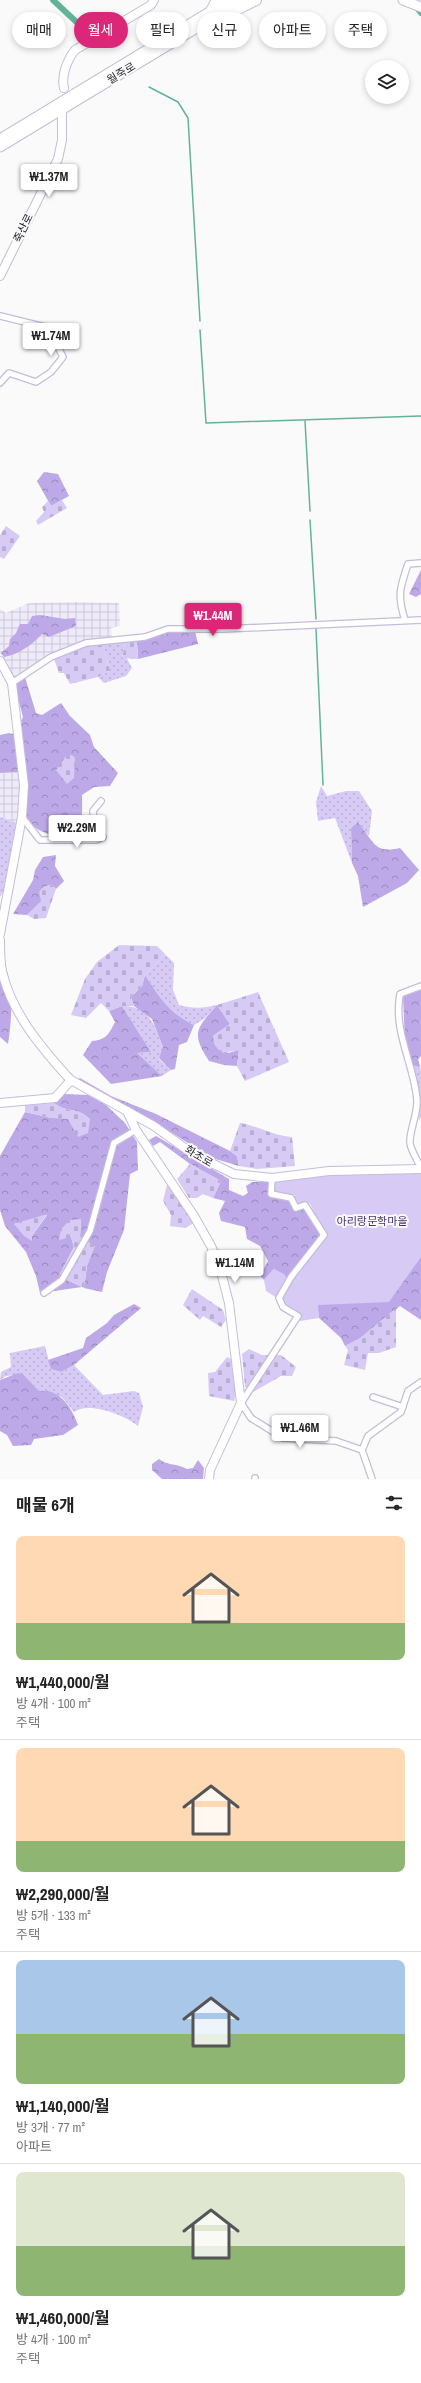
<!DOCTYPE html>
<html lang="ko">
<meta charset="utf-8">
<style>
:root{--surface:#fff;--page:#f6f6f6;--text:#222;--muted:#767676;--line:#e0e0e0;--accent:#db2777}
body{margin:0;font-family:"Archivo Narrow","Noto Sans KR",sans-serif;background:var(--page);color:var(--text);height:100vh;display:flex;flex-direction:column;font-size:15px;white-space:nowrap}
*{box-sizing:border-box;margin:0}
p{font-size:13px;color:var(--muted)}
.icon{flex:none;width:22px;height:22px;fill:none;stroke:currentColor;stroke-width:2;stroke-linecap:round;stroke-linejoin:round}
.map{position:relative;height:1479px;overflow:hidden}
.side{display:flex;flex-direction:column;background:var(--surface);flex:1}
.side>*{flex:none}
.banner{position:absolute;left:12px;top:12px;width:397px;height:36px;display:flex;gap:8px}
.buttons{position:absolute;left:365px;top:60px;display:grid;gap:8px}
.buttons a{display:grid;place-items:center;width:44px;height:44px;border-radius:50%;background:var(--surface);box-shadow:0 2px 6px #0003;font-size:20px}
.price{position:absolute;translate:-50% -34px;padding:0 9px;border-radius:4px;background:#fff;color:#222;font-size:13px;line-height:26px;filter:drop-shadow(0 1px 2px #0008)}
.price::after{content:'';position:absolute;left:50%;top:24px;width:12px;height:9px;margin-left:-6px;background:inherit;clip-path:polygon(0 0,100% 0,50% 100%)}
.price.active{background:var(--accent);color:#fff}
ul{padding:0;list-style:none}
li{display:grid;align-content:center;gap:8px;height:212px;padding:0 16px}
li+li{border-top:1px solid var(--line)}
li span{display:grid;place-items:center;height:124px;border-radius:8px;color:#555}
li>.icon{margin-inline-start:auto}
span .icon{width:72px;height:72px;fill:#fffc;stroke-width:1}
li b{font-size:17px}
h2{display:flex;justify-content:space-between;align-items:center;height:48px;padding:0 16px;font-size:17px}
.pill{padding:0 14px;border-radius:18px;background:var(--surface);box-shadow:0 2px 6px #0003;font-size:14px;line-height:36px}
.pill.active{background:var(--accent);color:#fff}
.map>svg:first-child{display:block}
.industrial{fill:url(#industrial-grid)}
.grass{fill:url(#grass-dots)}
.forest{fill:url(#forest-crowns);fill-rule:evenodd}
.cemetery{fill:url(#cemetery-stones)}
.green{fill:#d7caf5}
.lines{fill:none;stroke-linecap:round;stroke-linejoin:round}
.stream{stroke:#62b498;stroke-width:1.5}
.canal{stroke:#62b498;stroke-width:6}
.street-casing{stroke:#c5bcda;stroke-width:8}
.secondary-casing{stroke:#c5bcda;stroke-width:10}
.primary-casing{stroke:#c5bcda;stroke-width:11}
.highway-casing{stroke:#c5bcda;stroke-width:12}
.street{stroke:#fff;stroke-width:5.5}
.secondary{stroke:#fff;stroke-width:8}
.primary{stroke:#fff;stroke-width:9}
.highway{stroke:#fff;stroke-width:10}
.labels{text-anchor:middle;stroke-width:4;stroke-linejoin:round;paint-order:stroke}
.street-label{font-size:11px;fill:#25222d;stroke:#fafafa}
.park-label{font-size:11px;fill:#4c2f79;stroke:#fafafa}
</style>
<div class="map">
<svg width="421" height="1479" viewBox="0 0 421 1479">
<defs>
<pattern id="industrial-grid" width="8" height="8" patternUnits="userSpaceOnUse"><rect width="8" height="8" fill="#eeeaf9"/><path d="M0 4h8M4 0v8" fill="none" stroke="#ccc8d6"/></pattern>
<pattern id="grass-dots" width="8" height="8" patternUnits="userSpaceOnUse"><rect width="8" height="8" fill="#d7caf5"/><path d="M2 2h.1M6 6h.1" fill="none" stroke="#b8add2" stroke-width="1.8" stroke-linecap="round"/></pattern>
<pattern id="forest-crowns" width="20" height="18" patternUnits="userSpaceOnUse"><rect width="20" height="18" fill="#bda9e8"/><path d="M2 6a3 3 0 1 1 6 0M12 15a3 3 0 1 1 6 0" fill="none" stroke="#9989bc"/></pattern>
<pattern id="cemetery-stones" width="16" height="16" patternUnits="userSpaceOnUse"><rect width="16" height="16" fill="#d7caf5"/><path d="M2 7V4a2 2 0 0 1 4 0v3zM10 15v-3a2 2 0 0 1 4 0v3z" fill="#b8add2"/></pattern>
</defs>
<rect width="100%" height="100%" fill="#fafafa"/>
<path class="industrial" d="M76 602 119 603 120 626 111 628 112 638 87 640 15 679 0 654V609L6 613 29 603Z
M20 772V806L16 823 0 817V773Z"/>
<path class="grass" d="M102 643H125L122 658 126 657 132 668 126 676 104 683 98 677 110 670Z
M321 786 327 796 346 791H359L372 811 369 836 358 822 351 828 352 863 335 818 318 821 316 802Z
M0 817 16 823 4 891 0 897Z
M165 954 174 963 173 990 179 1005C193 1009 204 1008 217 1005L205 1018 194 1025C168 1012 161 999 145 975Z
M122 1006C150 1006 154 1025 163 1047L159 1059 171 1070 162 1076 136 1053 151 1052Z
M413 1066H420L421 1070V1117L419 1121 420 1096Z
M45 1346 51 1369 61 1372 74 1365 103 1395 134 1391 139 1393 143 1407 138 1426C125 1415 88 1401 74 1412L62 1397 39 1391 23 1374 6 1376 0 1380 1 1372 11 1367 10 1353Z"/>
<path class="forest" d="M44 472 58 474 69 496 51 506 37 481Z
M421 570V594L416 597 409 594Z
M40 615 65 619 75 618 76 626 49 637 42 634C33 644 18 655 4 657L1 653 9 646 10 639 16 633 20 624H28L32 616Z
M167 631H195L198 644 138 659 137 641Z
M25 677 36 713 42 715 61 703 70 716 90 735 94 747 118 773 110 786 94 787 82 795C82 807 84 821 75 830 62 843 31 831 25 816 22 808 23 799 22 791L28 789 21 721 23 717 14 684Z
M9 733 17 735 20 772 0 773V735Z
M358 822C374 841 373 854 400 848L419 870 407 883 363 907 358 876 352 863 351 828Z
M56 855 55 866 64 881 56 889 51 884 42 901 27 915 13 914 33 880 35 870 43 857Z
M0 957C15 976 12 1020 8 1044L0 1037Z
M145 975C161 999 168 1012 194 1025L187 1042 179 1045 175 1069 171 1070 159 1058 163 1047 152 1019 134 1006 131 997 142 986Z
M421 990V1056L418 1059 420 1066H413L405 1043 403 996Z
M217 1005 230 1024 213 1036 228 1053 239 1050 237 1066 224 1065 209 1061C191 1033 196 1029 217 1005Z
M122 1006 151 1052 137 1053 162 1076 111 1084 83 1055 92 1041C106 1040 109 1034 115 1022L109 1011Z
M80 1078 111 1096 156 1114 230 1151 237 1156 239 1166 212 1158 137 1111 77 1080Z
M64 1094 88 1095 106 1105 125 1123 137 1142 138 1170 130 1174 124 1230 107 1272 102 1292 84 1288 87 1266 94 1246 80 1237 81 1219 71 1237 74 1247 59 1276 82 1287 40 1293 36 1276 26 1252 5 1226 0 1210V1156L25 1112 52 1118 90 1119C74 1105 68 1114 54 1103ZM47 1215 32 1236 14 1224Z
M156 1136 229 1179V1190L243 1196 248 1193 246 1186 252 1182H274V1192C310 1196 310 1204 326 1234L290 1283 274 1269 264 1280 260 1276 268 1261 260 1246 247 1239 245 1227 221 1221 219 1213 225 1201 213 1198 221 1181 190 1164 160 1142 153 1146 149 1140Z
M421 1246V1320L400 1306 359 1339 345 1346 341 1338 319 1318 315 1288Z
M134 1304 141 1308 74 1365 61 1372 51 1369 48 1360 83 1348 86 1338 107 1323 114 1315Z
M18 1373 23 1374 39 1391C60 1388 72 1408 78 1425L63 1435 34 1439 31 1445 13 1446 7 1435 0 1431V1380Z
M159 1459C168 1466 177 1463 187 1469L193 1468 198 1460 204 1468 203 1479H162L152 1470V1464Z"/>
<path class="cemetery" d="M62 500 67 508 38 525 36 521 44 512 42 507 48 501 51 506Z
M6 526 20 536 4 559 0 557V535Z
M137 641 138 659 122 658 125 643Z
M102 643 110 670 98 677 70 684 64 673H59L54 659 83 646Z
M72 755 75 758 74 778 67 784 56 770 66 756Z
M51 884 56 889 46 918 34 919 27 915 41 901 39 892 43 887Z
M119 945 157 946 165 954 145 975 142 986 131 997 134 1006H122L109 1011 101 1003 86 1018 71 1015 85 979 97 962Z
M258 992 289 1062 245 1081 237 1066 239 1050 221 1053 214 1044 213 1036 230 1024 217 1005Z
M54 1103C68 1114 74 1105 90 1119L88 1133 78 1137 68 1119 52 1118 25 1112V1105Z
M240 1123C258 1126 274 1136 292 1137L295 1166 257 1169 239 1166 237 1156 230 1151Z
M190 1164 221 1181 213 1198 203 1194 197 1198H189L177 1179Z
M167 1185 171 1189 194 1223 185 1228 170 1226 171 1215 163 1201Z
M47 1214 32 1236V1241L24 1236 14 1224Z
M81 1219 80 1237 95 1246 87 1266 84 1288 59 1276 74 1248 71 1237 59 1240 61 1229 70 1220Z
M218 1249 234 1255 226 1275Z
M192 1289 223 1310 226 1320 221 1327 203 1316 200 1320 183 1305Z
M396 1308V1347L379 1353H368L365 1370 344 1365 348 1350 345 1346 359 1339Z
M249 1349 262 1355H281L296 1367 292 1376H281L253 1392 245 1387 242 1354Z
M227 1357 233 1360 237 1390 234 1401 209 1396 208 1373 215 1372Z"/>
<path class="green" d="M421 1171V1257L389 1302 318 1305 319 1318 300 1321 277 1301V1298L266 1291 264 1280 274 1269 284 1274 290 1283 326 1234 310 1204 305 1201 296 1205 295 1195 274 1192V1182L321 1173Z"/>
<g class="lines">
<path class="stream" d="M149 87 178 102 188 118 200 321
M200 330 206 423 421 416
M305 421 310 511
M310 520 316 619
M316 629 323 785"/>
<path class="canal" d="M53 0 86 31
M415 5 421 13"/>
<g class="street-casing">
<path id="street" d="M0 316 45 327 56 343 63 357 51 372 36 382 9 373 0 383
M405 620C397 596 400 587 408 564L421 563
M12 683 51 657 86 643 145 637 168 629H224L421 620
M22 817 40 840H96L103 837 94 823 93 811 101 801
M421 986 400 994C393 1032 414 1064 417 1100 418 1114 409 1131 410 1143 411 1151 418 1161 421 1168
M272 1178 271 1194 291 1198 296 1208 305 1205 324 1235 291 1277 279 1298 283 1307 298 1316 241 1403 251 1418 283 1438 336 1441 362 1450 372 1479
M44 1293 62 1280 90 1231 114 1143 136 1130
M373 1397 403 1407
M362 1450 368 1436 401 1412 408 1391 421 1382
M255 1478V1479"/>
</g>
<g class="secondary-casing">
<path id="secondary" d="M64 88C61 76 67 60 75 50L151 5 154 0
M0 276 58 159 62 140V111
M0 661 12 683 24 785 22 817 0 934
M0 940C0 950 0 961 2 971 11 1011 39 1045 66 1075L71 1080 154 1126 193 1154 234 1174 272 1178 329 1171 421 1169
M0 1103 55 1098 71 1080
M127 1111 136 1130 194 1216 211 1246 220 1268 229 1303 241 1403 210 1470 209 1479"/>
</g>
<g class="primary-casing">
<path id="primary" d="M403 0 421 7
M0 139 229 0
M0 147 243 0"/>
</g>
<g class="highway-casing">
<path id="highway" d="M226 10H236L256 0
M211 11 217 0"/>
</g>
<use href="#street" class="street"/>
<use href="#secondary" class="secondary"/>
<use href="#primary" class="primary"/>
<use href="#highway" class="highway"/>
</g>
<g class="labels">
<g class="street-label">
<text transform="translate(121 73) rotate(-31)" y="4">월죽로</text>
<text transform="translate(23 228) rotate(-64)" y="4">죽산로</text>
<text transform="translate(199 1156) rotate(31)" y="4">화초로</text>
</g>
<g class="park-label">
<text x="372" y="1225">아리랑문학마을</text>
</g>
</g>
</svg>
<div class="buttons">
<a><svg class="icon" aria-label="layers" viewBox="0 0 24 24"><path d="M12 4l9 5-9 5-9-5zM3 14l9 5 9-5"/></svg></a>
</div>
<b class="price" style="left:49px;top:198px">₩1.37M</b>
<b class="price" style="left:51px;top:357px">₩1.74M</b>
<b class="price active" style="left:213px;top:637px">₩1.44M</b>
<b class="price" style="left:77px;top:849px">₩2.29M</b>
<b class="price" style="left:235px;top:1284px">₩1.14M</b>
<b class="price" style="left:300px;top:1449px">₩1.46M</b>
<div class="banner">
<a class="pill">매매</a>
<a class="pill active">월세</a>
<a class="pill">필터</a>
<a class="pill">신규</a>
<a class="pill">아파트</a>
<a class="pill">주택</a>
</div>
</div>
<section class="side">
<h2>매물 6개<svg class="icon" aria-label="filters" viewBox="0 0 24 24"><path d="M4 7h16M4 17h16"/><circle cx="9" cy="7" r="2"/><circle cx="15" cy="17" r="2"/></svg></h2>
<ul>
<li><span style="background:linear-gradient(#ffd9b3 70%,#8fb573 0)"><svg class="icon" aria-label="home" viewBox="0 0 24 24"><path d="M3 11l9-7 9 7M6 9v11h12V9"/></svg></span><div><b>₩1,440,000/월</b><p>방 4개 · 100 m²</p><p>주택</p></div></li>
<li><span style="background:linear-gradient(#ffd9b3 75%,#8fb573 0)"><svg class="icon" aria-label="home" viewBox="0 0 24 24"><path d="M3 11l9-7 9 7M6 9v11h12V9"/></svg></span><div><b>₩2,290,000/월</b><p>방 5개 · 133 m²</p><p>주택</p></div></li>
<li><span style="background:linear-gradient(#a9c7e8 60%,#8fb573 0)"><svg class="icon" aria-label="home" viewBox="0 0 24 24"><path d="M3 11l9-7 9 7M6 9v11h12V9"/></svg></span><div><b>₩1,140,000/월</b><p>방 3개 · 77 m²</p><p>아파트</p></div></li>
<li><span style="background:linear-gradient(#dfe7d0 60%,#8fb573 0)"><svg class="icon" aria-label="home" viewBox="0 0 24 24"><path d="M3 11l9-7 9 7M6 9v11h12V9"/></svg></span><div><b>₩1,460,000/월</b><p>방 4개 · 100 m²</p><p>주택</p></div></li>
</ul>
</section>
